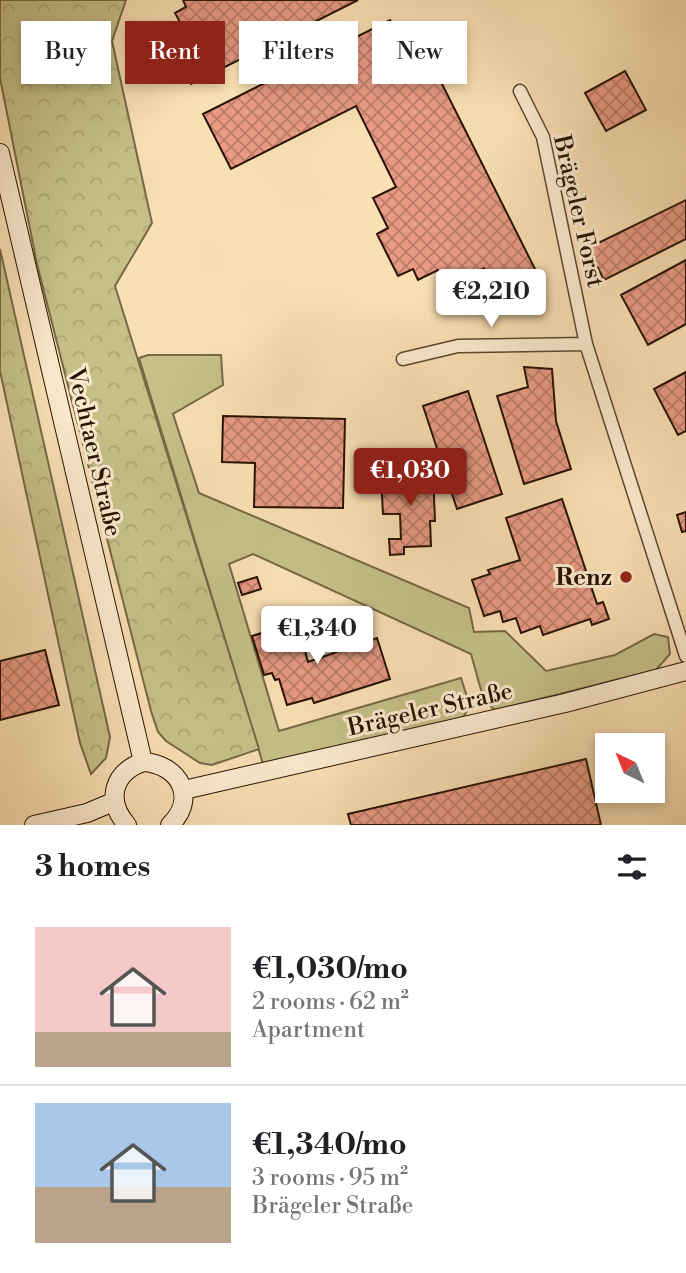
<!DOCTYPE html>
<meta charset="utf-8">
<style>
:root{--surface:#fff;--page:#f6f6f6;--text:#202124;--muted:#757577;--line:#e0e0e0;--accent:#8f2418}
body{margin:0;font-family:"Libre Bodoni",serif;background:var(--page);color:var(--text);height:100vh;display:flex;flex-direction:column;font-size:26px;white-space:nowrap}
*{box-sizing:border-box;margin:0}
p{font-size:23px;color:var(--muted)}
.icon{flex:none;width:38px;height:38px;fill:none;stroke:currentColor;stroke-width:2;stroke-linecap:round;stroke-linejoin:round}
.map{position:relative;height:825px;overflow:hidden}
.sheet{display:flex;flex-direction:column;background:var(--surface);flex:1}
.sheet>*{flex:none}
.top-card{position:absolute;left:21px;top:21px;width:644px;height:63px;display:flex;gap:14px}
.needle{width:46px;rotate:317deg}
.tools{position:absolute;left:595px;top:733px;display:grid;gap:14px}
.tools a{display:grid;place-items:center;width:70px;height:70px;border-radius:0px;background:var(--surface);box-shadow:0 4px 10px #0003;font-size:35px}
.price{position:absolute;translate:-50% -60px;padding:0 16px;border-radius:7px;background:#fff;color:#222;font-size:23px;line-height:46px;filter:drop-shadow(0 2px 4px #0008)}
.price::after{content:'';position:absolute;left:50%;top:42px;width:21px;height:16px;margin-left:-10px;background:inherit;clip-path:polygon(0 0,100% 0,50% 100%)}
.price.active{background:var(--accent);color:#fff}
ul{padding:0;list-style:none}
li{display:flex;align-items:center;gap:21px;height:175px;padding:0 35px}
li+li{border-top:2px solid var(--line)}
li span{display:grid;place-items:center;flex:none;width:196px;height:140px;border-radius:0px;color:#555}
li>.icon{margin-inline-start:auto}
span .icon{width:84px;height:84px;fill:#fffc;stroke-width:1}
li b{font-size:30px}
h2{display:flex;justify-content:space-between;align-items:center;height:84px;padding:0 35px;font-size:30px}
.tag{padding:0 24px;border-radius:0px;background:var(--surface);box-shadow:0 4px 10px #0003;font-size:24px;line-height:63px}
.tag.active{background:var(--accent);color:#fff}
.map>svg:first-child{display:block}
.green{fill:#c5c088;stroke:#766944;stroke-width:2}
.forest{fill:url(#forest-crowns);stroke:#766944;stroke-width:2}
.building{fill:url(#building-cross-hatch);stroke:#271200;stroke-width:2}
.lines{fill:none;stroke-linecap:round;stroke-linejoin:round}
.street-casing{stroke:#5c452d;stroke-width:15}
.secondary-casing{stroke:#271200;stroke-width:20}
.street{stroke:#fbeace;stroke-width:12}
.secondary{stroke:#fbeace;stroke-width:18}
.poi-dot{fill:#8f2418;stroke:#fbeace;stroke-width:2.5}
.labels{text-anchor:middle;stroke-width:6;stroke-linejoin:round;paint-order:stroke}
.street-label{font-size:24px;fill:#271200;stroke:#fbeace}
.poi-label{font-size:24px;font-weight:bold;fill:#271200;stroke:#fbeace;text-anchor:end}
</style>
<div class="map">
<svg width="686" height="825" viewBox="0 0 686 825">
<defs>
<pattern id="forest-crowns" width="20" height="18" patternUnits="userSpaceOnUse" patternTransform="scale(1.75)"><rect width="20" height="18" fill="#c5c088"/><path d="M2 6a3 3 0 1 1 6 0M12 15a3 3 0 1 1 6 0" fill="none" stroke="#a9a474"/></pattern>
<pattern id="building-cross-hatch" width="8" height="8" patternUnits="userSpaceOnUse" patternTransform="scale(1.75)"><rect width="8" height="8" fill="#e89a84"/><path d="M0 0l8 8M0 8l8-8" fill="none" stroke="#bc7c6a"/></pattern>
</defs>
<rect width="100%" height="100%" fill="#f9dfb3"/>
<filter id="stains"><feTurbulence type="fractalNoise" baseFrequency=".00286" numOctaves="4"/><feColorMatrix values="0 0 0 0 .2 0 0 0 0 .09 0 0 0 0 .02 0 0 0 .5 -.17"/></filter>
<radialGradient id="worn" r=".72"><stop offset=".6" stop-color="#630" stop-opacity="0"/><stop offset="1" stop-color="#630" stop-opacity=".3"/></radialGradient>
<path class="green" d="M148 355H221L223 385 173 414 199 493 469 608 474 632 505 631 546 671 615 655 654 634 668 637 670 654 656 670 495 710 484 701 471 654 253 554 229 564 279 731 461 678 470 706 462 719 263 764 139 358Z"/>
<path class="forest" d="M0 0H126L112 41 152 223 115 286 259 749 212 765 200 763 166 741 158 732 151 711 37 264 0 78Z
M0 249 110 737 106 758 91 774 80 743 0 371Z"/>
<path class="building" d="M183 0H358L191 84 167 31 182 26 175 13 186 7Z
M390 20 413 66 429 58 537 273 518 277 520 282 513 285 509 281 498 295 484 268 447 288 438 270 418 280 413 269 398 276 377 234 388 228 373 198 396 187 356 106 231 169 203 114Z
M625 71 646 110 606 131 585 93Z
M686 200V239L604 280 588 248Z
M686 260V324L648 345 621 295Z
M524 367 552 369 556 421 571 469 524 484 497 396 528 387Z
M686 372V431L678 435 654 389Z
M468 391 502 494 457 509 423 406Z
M223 416 345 419 343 508 254 507 255 463 222 462Z
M433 473 435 521H430L431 546 404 547V554L390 555 389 539H401L400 514H383L381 476Z
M562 499 597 604 603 602 609 619 592 625 590 619 543 635 540 626 521 633 516 618 503 622 500 611 484 616 472 580 490 574 488 570 520 560 506 518Z
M686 512V531L682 532 677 515Z
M257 577 261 589 242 595 238 583Z
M301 621 308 646 304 647 308 662 377 638 390 679 314 703 312 698 287 705 279 679 275 680 272 673 264 675 252 636Z
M45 650 59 705 0 720V661Z
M586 759 601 825H351L348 814Z"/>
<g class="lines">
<g class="street-casing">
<path id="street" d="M520 91 543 137 586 344 686 656
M403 359 458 346 586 344"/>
</g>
<g class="secondary-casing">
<path id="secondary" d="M0 153 143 762
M184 790 565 703 686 671
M34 825 87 813 113 802
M127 825C106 801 112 773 143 762 179 764 198 798 170 825"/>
</g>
<use href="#street" class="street"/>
<use href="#secondary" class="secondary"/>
</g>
<circle class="poi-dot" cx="626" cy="577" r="7"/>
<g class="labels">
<g class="street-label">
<text transform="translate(579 211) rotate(77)" y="8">Brägeler Forst</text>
<text transform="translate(95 452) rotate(77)" y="8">Vechtaer Straße</text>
<text transform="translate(430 709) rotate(-13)" y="8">Brägeler Straße</text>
</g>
<g class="poi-label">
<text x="612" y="585">Renz</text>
</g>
</g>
<rect width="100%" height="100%" filter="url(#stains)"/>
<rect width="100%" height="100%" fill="url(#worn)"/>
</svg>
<div class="tools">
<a><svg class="needle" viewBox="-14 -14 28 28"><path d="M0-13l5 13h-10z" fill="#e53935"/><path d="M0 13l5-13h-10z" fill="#757577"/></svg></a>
</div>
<b class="price" style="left:491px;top:329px">€2,210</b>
<b class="price active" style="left:410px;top:508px">€1,030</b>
<b class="price" style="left:317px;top:666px">€1,340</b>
<div class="top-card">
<a class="tag">Buy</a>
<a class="tag active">Rent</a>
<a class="tag">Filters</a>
<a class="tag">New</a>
</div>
</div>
<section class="sheet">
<h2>3 homes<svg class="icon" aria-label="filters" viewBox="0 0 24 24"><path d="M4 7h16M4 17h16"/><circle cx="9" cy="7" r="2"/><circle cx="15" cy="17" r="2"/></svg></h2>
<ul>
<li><span style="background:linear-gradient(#f6c9c9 75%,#b9a48a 0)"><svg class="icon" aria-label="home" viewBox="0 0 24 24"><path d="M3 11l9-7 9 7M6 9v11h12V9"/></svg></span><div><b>€1,030/mo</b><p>2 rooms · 62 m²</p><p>Apartment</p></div></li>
<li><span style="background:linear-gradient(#a9c7e8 60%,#b9a48a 0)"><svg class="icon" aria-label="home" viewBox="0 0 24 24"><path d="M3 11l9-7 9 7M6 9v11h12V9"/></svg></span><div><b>€1,340/mo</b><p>3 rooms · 95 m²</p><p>Brägeler Straße</p></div></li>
</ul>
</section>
